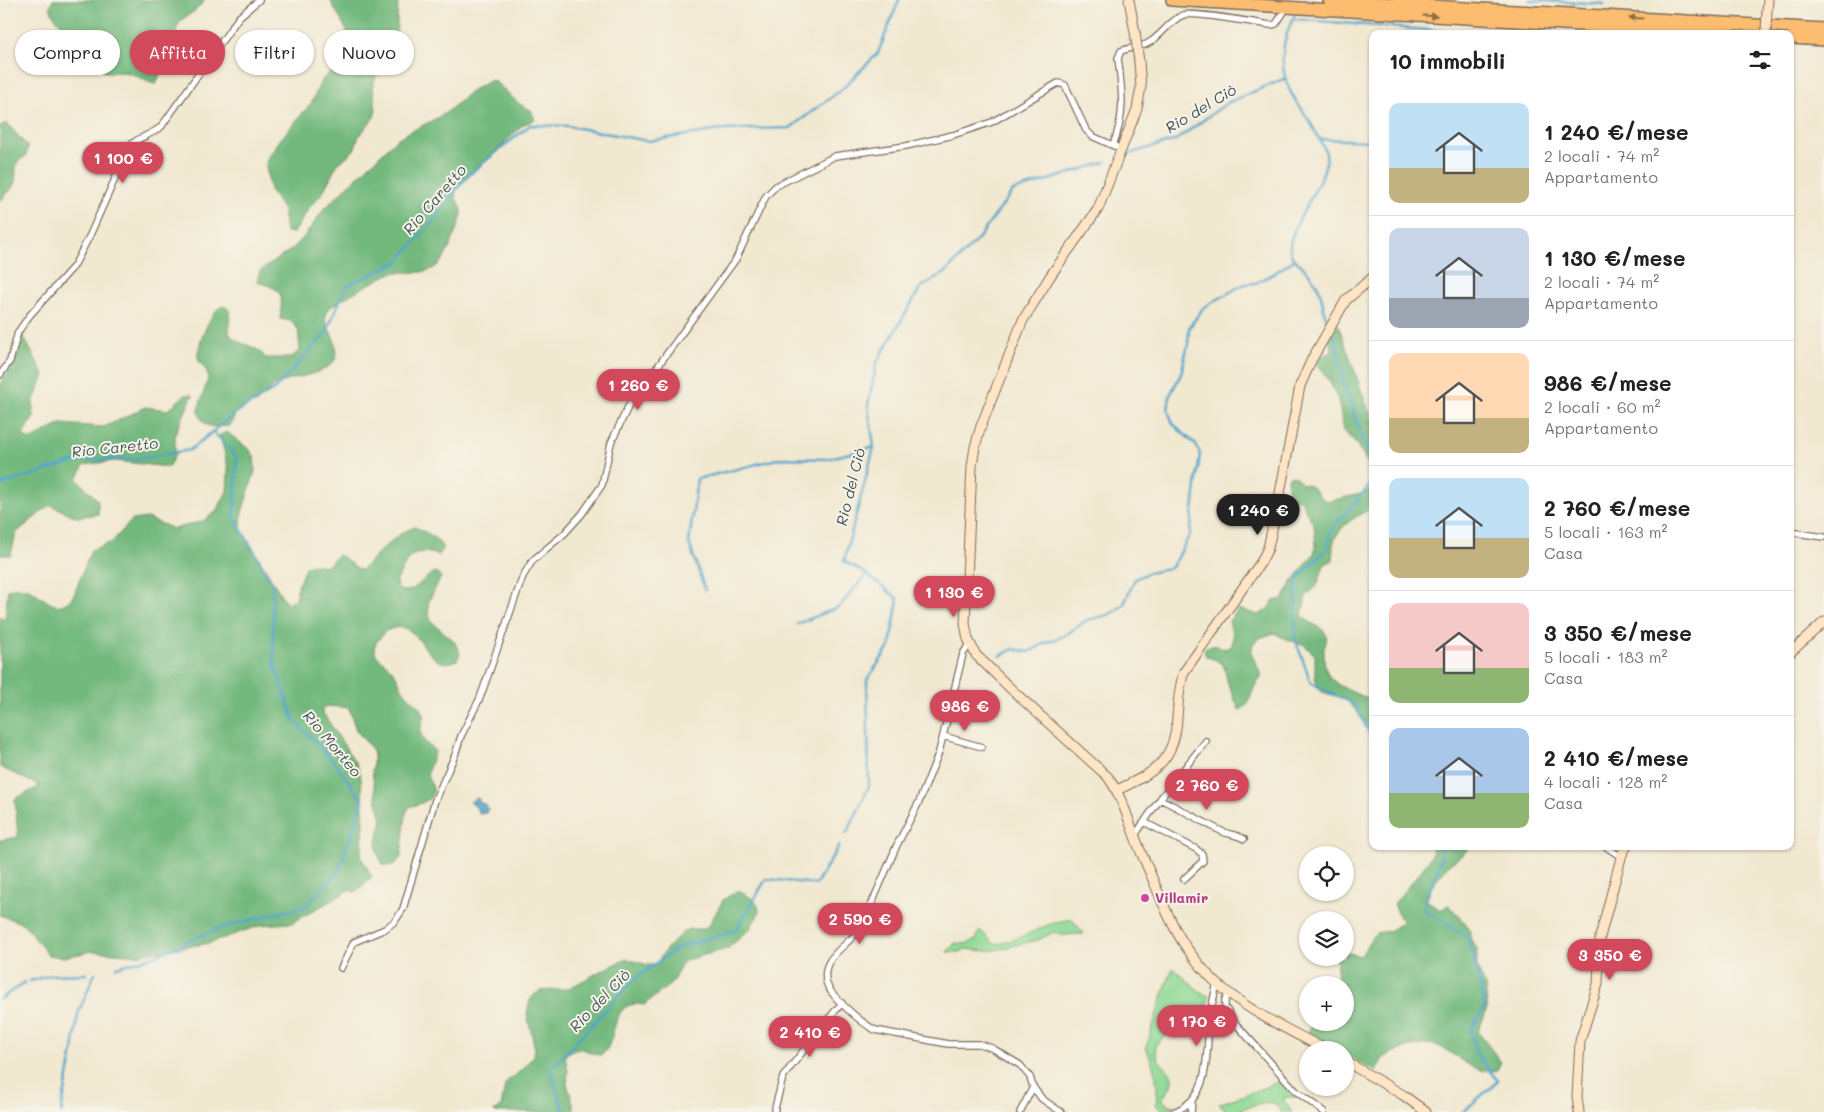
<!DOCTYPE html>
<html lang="it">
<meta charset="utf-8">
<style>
:root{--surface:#fff;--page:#f2f2f2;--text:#222;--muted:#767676;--line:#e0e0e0;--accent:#d1495b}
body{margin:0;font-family:Mali,sans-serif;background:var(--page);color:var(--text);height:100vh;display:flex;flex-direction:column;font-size:19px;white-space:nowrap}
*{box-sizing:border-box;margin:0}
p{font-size:16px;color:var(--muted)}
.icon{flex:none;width:28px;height:28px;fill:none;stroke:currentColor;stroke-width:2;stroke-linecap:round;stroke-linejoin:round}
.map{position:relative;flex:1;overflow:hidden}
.panel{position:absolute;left:1369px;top:30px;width:425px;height:820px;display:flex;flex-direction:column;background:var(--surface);border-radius:10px;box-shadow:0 1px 4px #0004}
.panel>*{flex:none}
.hud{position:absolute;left:15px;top:30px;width:475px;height:45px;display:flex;gap:10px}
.tools{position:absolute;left:1299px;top:846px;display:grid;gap:10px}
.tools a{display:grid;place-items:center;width:55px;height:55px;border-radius:50%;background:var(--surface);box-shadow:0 1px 4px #0004;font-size:25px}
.price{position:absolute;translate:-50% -42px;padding:0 11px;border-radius:18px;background:var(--accent);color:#fff;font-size:16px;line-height:32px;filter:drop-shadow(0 1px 2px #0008)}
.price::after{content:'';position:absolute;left:50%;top:30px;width:15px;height:11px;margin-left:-8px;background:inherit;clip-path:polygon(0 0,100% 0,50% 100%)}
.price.active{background:#222;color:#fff}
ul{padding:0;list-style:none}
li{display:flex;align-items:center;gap:15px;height:125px;padding:0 20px}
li+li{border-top:1px solid var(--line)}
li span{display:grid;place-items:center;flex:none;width:140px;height:100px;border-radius:10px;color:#555}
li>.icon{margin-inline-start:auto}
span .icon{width:60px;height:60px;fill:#fffc;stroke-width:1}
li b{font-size:21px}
h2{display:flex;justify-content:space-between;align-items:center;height:60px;padding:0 20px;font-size:21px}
.tag{padding:0 18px;border-radius:22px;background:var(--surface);box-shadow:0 1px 4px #0004;font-size:18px;line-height:45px}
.tag.active{background:var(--accent);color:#fff}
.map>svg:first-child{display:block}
.green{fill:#8fd995;stroke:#65825a}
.forest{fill:#73b97e;stroke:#57724e}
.water{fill:#4fa4cb;stroke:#456774}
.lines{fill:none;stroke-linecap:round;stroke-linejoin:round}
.stream{stroke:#4fa4cb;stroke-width:2.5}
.street-casing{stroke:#7b6c5c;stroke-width:8}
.secondary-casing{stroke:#7b6c5c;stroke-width:11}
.highway-casing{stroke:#7b6c5c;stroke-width:14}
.street{stroke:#fff;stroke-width:5.5}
.secondary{stroke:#fee5c5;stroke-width:9}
.highway{stroke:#fcbd6f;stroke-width:11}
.secondary-bridge-casing{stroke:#7b6c5c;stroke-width:11;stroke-linecap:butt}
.secondary-bridge{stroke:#fee5c5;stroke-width:9}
.oneway{fill:#926c42}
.hotel-dot{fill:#d1479c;stroke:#f7f3e8;stroke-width:2}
.labels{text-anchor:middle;stroke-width:4;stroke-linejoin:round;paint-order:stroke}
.hotel-label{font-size:14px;font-weight:bold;fill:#b23c85;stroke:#f7f3e8;text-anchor:start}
.water-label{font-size:15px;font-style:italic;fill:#42555b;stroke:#f7f3e8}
</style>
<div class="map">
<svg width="1824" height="1112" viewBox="0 0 1824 1112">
<rect width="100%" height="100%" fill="#f7f3e8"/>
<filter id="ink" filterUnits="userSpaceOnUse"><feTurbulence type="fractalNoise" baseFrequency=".02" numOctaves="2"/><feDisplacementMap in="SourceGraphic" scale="10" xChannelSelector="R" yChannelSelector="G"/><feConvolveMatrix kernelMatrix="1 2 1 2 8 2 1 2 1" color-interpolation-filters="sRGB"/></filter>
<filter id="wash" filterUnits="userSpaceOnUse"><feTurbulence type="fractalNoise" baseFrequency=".0096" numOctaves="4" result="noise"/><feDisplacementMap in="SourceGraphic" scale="20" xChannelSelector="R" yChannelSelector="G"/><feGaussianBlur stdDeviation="1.12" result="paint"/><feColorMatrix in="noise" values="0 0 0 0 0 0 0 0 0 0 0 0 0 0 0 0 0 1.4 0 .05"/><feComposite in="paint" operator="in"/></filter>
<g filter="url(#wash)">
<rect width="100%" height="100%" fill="#f1e8d0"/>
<path class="green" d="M1072 919 1084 934 1061 935 1054 932 1038 940 996 950 983 951 966 949 959 952H947L955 943 965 944 976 940 980 930 994 944C1017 942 1035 929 1056 922 1061 921 1067 920 1072 919Z
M1173 968 1203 994 1209 996 1203 1021C1184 1027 1167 1030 1155 1046 1156 1051 1157 1057 1160 1062 1166 1069 1173 1071 1172 1082 1171 1089 1164 1093 1163 1100L1167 1104 1174 1106 1162 1111 1156 1105C1159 1083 1155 1068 1146 1048L1166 985Z
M1282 1081 1296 1097H1288L1283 1099 1292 1112H1281L1274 1103C1256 1100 1243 1112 1228 1112L1219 1104Z"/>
<path class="forest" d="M53 0H205C190 22 171 13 177 47L163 63 159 77 156 84C145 83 139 76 129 73 122 71 113 74 105 72L97 59 79 45 53 15 50 7Z
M330 0H398L396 43 377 74 374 81 373 88 376 110 374 117 359 136 354 150 337 165 323 192 309 208 294 233 286 232 283 210 270 190 266 166 267 159 280 140 312 102 321 81 335 68 346 47 347 31Z
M492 80C507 89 514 104 531 110L535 120 524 124 456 189 455 198C465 210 463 214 457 229 451 242 447 260 434 268 420 276 406 270 392 273 385 275 333 303 329 309 327 312 326 316 325 320 329 330 339 345 336 357 330 376 289 376 274 386 268 390 263 398 257 402 254 404 249 405 246 406 236 409 234 417 230 426 213 427 203 430 198 410L208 379C208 366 200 367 198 358 196 348 210 314 219 308 222 306 223 307 226 307L230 311 229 333C237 347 258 343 265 358H291L300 350 298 329 291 321 280 319C283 291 283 291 257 281L260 271 292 249 304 237 324 209 398 138 437 118 447 112 474 89Z
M7 123 28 147 26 156C11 165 18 167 15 181 14 188 5 196 0 201V126Z
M1338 324 1372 420V471L1357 445 1344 431 1338 400 1330 382 1318 365V360L1321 356 1331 353 1332 348 1328 338Z
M21 332 44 375 33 402 34 417 26 429 23 436 30 440 61 424 104 427 146 407 168 410 185 395H193L175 434V455L168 467 115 461 84 465 77 479 98 500V514L77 517 50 505 16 533 11 555H0V384L16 359Z
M227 432 250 450 254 456 255 471 242 512 241 528 286 603 296 599 297 589 305 567 312 564 327 566 338 555C348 558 351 567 361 570 377 555 394 534 415 527 427 533 437 536 443 549L439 555C410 547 408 558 396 582L398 589C415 597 421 577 436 572L441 577 428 603 429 616 432 622 454 641 460 653 457 660C423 677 424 614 388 630 385 631 382 635 380 638 364 654 386 661 393 671 398 677 399 685 404 691 409 698 418 704 422 711 426 719 419 726 421 734 422 741 430 746 435 751 433 759 426 770 428 778 429 781 431 783 432 785 438 800 419 804 409 807L406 813 401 857C396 865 392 866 383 865L377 851V842L382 819 376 798 372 771 374 756 372 749 356 730 349 708 327 706 321 710 357 765 361 777 364 824 361 857 372 877 356 892 349 890 292 923 261 925 210 943 137 955 93 951 64 957 48 955 24 924 0 915V840L18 837 15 799 40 786 0 767V616L5 619 8 589C15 588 22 586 29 589 45 597 57 618 74 595L91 550 112 542 132 520 147 518 174 529 203 521 217 511 227 491 228 475V467L220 435Z
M1292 475 1296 477 1302 484C1316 482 1316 500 1329 501L1365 493 1372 489V508C1357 516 1337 526 1333 545 1332 550 1334 555 1333 560L1324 565 1317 586 1306 596 1302 615C1308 624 1321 625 1326 634 1328 639 1325 644 1324 649 1324 656 1324 666 1327 672 1333 687 1359 694 1372 700V740L1369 726 1346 699 1322 692 1318 688 1315 677V655L1303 644 1288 640 1274 633 1260 638 1253 644 1251 653 1262 676C1260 679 1256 682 1255 686 1250 695 1250 707 1239 710L1227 681 1224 666 1216 660 1207 657 1204 652 1206 647C1213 644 1218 646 1225 649L1232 646 1233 636 1229 621 1239 609 1258 615 1268 609 1273 601 1283 599 1293 581 1314 554 1316 545 1314 525 1306 511 1302 501 1298 498 1289 502 1285 499 1288 489 1287 478Z
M1431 846H1468L1467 850C1460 858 1452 861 1446 868 1437 877 1432 888 1424 898L1440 910 1449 905 1468 926 1472 941 1477 949V966L1485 986 1487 1002V1009L1478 1032 1501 1062 1497 1070C1474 1076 1456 1053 1436 1045 1426 1042 1392 1050 1384 1058 1380 1061 1378 1068 1376 1072L1345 1054V1050H1339L1309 1033V1030L1313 1023 1345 1022V985H1336L1338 982 1336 958H1345V952L1361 956 1372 937 1376 933 1389 931 1402 922 1394 904C1407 886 1423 872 1433 852Z
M735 892H742L754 900 758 905 759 913 749 930 727 949 686 960 681 965 672 983 644 1005C609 997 619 1041 602 1055 586 1055 580 1040 565 1056L568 1070 567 1084 573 1103 574 1112H493L501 1107 505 1085 509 1079 515 1076 534 1056 535 1049 527 1014 530 1000 534 995 540 991 567 989 601 971 627 959 648 965H655L668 947 684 931 690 929H704L709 925 723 900Z"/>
<path class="water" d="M476 798 479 799 480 803 486 804 488 809 486 813 479 814 476 807 470 802Z"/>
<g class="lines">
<path class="stream" d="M1530 0 1604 4
M1295 15C1280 42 1277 74 1296 101 1303 112 1311 121 1316 133 1319 140 1325 147 1326 154 1331 176 1288 225 1290 250 1291 260 1299 262 1306 270 1323 289 1320 295 1326 318
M1293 19 1477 34
M1320 139 1372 141
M1125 155 1176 140 1227 103 1286 78
M1333 335 1337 346 1343 380 1372 467
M1372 483 1331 529 1328 548 1297 579 1295 621 1296 641 1311 683 1354 704 1372 738
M0 485 79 460 136 459 190 450 234 414 275 389 326 333 346 286 396 263 426 230 467 176 530 125 568 126 648 141 720 130 790 128 841 90 878 53 899 0
M705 590 689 543 697 479 781 458 826 459 874 447
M797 624 839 607 867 574
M1000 656 1013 649 1028 652 1033 650 1045 643 1064 636 1087 620 1108 615 1117 610 1124 604 1135 579 1148 573 1168 569 1172 567 1182 550 1190 534 1200 454 1196 445 1173 424 1168 410 1170 395 1181 374 1188 344 1189 328 1203 308 1237 288 1245 284 1256 283 1273 274 1294 260
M846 834 853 821 869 786 867 680 890 646 898 599 867 574 844 561 874 447 868 405 877 362 921 287 945 273 978 239 1013 191 1106 162
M1440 846 1441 859 1423 909 1469 938 1485 1006 1471 1031 1477 1055 1498 1081 1463 1112
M117 967 155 956 220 928 306 906 338 872 363 801 336 764 294 720 274 663 272 583 234 517 237 458 213 431
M30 981 51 975 87 974
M0 999 25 982
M61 1112 73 1051 78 1014 95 973
M564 1112 550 1070 632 981 679 947 736 930 766 879 816 884 839 846"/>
</g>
</g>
<g filter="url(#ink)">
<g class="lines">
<g class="street-casing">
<path id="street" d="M1113 145C1126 113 1122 91 1118 58L1121 51C1130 47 1142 48 1150 42 1162 35 1169 21 1183 15 1192 11 1256 23 1271 25L1276 24 1284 12
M0 375 10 361 18 332 30 315 74 266 90 235 130 145C139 137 151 135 161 127L239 17 259 0
M1790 532 1824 537
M970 643 963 654 939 752 919 802 897 845 863 924C854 940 837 948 829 962 826 967 825 974 826 981 828 995 862 1023 875 1030L948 1044H979L992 1048 1020 1065 1030 1077 1033 1087 1042 1099 1061 1112
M943 736 982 747
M1160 799C1181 809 1201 821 1221 831 1229 835 1236 834 1244 839
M1144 822 1196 849 1202 854 1203 861 1184 879
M1135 835 1160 799 1206 741
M1605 846 1621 857
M341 968 354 942 385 929 395 921 403 909 435 800 455 755 461 736 480 698 523 576 533 560 564 534 582 514 602 485 611 443 628 407 736 259 766 196 776 186 835 156 906 146 953 135 992 122 1058 83 1065 85 1086 130 1092 136 1121 149
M1229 994 1225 1000V1007L1235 1023 1297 1092 1324 1112
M774 1112 783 1077 824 1024 842 1003
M1020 1112 1033 1087
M1173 1112C1210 1100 1206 1057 1209 1025 1210 1011 1214 997 1217 983
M1191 1112 1192 1102"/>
</g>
<g class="secondary-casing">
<path id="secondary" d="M1129 0 1135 32
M1767 11 1768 0
M1139 62 1141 87 1137 109 1098 209 1051 275 1023 320 981 426 975 447 972 466 965 624 968 639 976 655 1011 689 1108 777C1125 801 1131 830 1143 857 1157 887 1167 919 1186 947 1198 964 1213 982 1230 994 1259 1017 1294 1032 1326 1050
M1790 653 1824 622
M1117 790C1154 773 1175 761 1177 718 1178 702 1179 687 1184 672L1261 562 1268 548 1280 493 1300 386 1312 359 1346 300 1372 278
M1345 1061 1403 1095 1426 1112
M1579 1112 1577 1097 1580 1041 1598 984 1600 937 1622 854 1627 846"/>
</g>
<g class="highway-casing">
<path id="highway" d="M1172 0 1726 34
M1329 0 1824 29
M1790 38 1824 40"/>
</g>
<use href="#street" class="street"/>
<use href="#secondary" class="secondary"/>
<use href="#highway" class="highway"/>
<g class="secondary-bridge-casing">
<path id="secondary-bridge" d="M1135 32 1139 62
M1766 34 1767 11"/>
</g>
<use href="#secondary-bridge" class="secondary-bridge"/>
</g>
<defs><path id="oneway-solid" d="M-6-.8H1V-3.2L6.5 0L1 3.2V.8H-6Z" transform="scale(1.25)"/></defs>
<g class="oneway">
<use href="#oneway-solid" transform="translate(1430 16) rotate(3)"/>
<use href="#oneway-solid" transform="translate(1636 18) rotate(-177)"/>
</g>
</g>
<circle class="hotel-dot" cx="1145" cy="898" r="5"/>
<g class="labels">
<g class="hotel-label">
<text x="1155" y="903">Villamir</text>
</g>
<g class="water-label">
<text transform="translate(1201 109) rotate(-31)" y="5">Rio del Ciò</text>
<text transform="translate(435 200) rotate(-49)" y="5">Rio Caretto</text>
<text transform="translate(115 448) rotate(-6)" y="5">Rio Caretto</text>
<text transform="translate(851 487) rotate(-76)" y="5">Rio del Ciò</text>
<text transform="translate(332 744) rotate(50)" y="5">Rio Morteo</text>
<text transform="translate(600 1001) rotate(-46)" y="5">Rio del Ciò</text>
</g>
</g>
</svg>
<div class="tools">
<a><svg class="icon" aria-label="locate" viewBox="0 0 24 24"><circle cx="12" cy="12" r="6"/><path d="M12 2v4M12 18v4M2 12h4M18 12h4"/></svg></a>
<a><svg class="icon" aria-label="layers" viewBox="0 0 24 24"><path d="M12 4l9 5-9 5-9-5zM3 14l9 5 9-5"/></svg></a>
<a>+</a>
<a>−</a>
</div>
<b class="price" style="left:123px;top:184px">1 100 €</b>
<b class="price" style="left:638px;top:411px">1 260 €</b>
<b class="price active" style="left:1258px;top:536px">1 240 €</b>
<b class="price" style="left:954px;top:618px">1 130 €</b>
<b class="price" style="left:965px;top:732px">986 €</b>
<b class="price" style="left:1207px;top:811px">2 760 €</b>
<b class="price" style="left:860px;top:945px">2 590 €</b>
<b class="price" style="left:1610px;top:981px">3 350 €</b>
<b class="price" style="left:1197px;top:1047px">1 170 €</b>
<b class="price" style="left:810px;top:1058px">2 410 €</b>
<div class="hud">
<a class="tag">Compra</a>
<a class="tag active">Affitta</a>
<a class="tag">Filtri</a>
<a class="tag">Nuovo</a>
</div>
<section class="panel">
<h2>10 immobili<svg class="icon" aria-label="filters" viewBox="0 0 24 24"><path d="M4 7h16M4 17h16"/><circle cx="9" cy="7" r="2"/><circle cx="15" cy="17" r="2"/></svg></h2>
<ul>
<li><span style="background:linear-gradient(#bfe0f5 65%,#c2b280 0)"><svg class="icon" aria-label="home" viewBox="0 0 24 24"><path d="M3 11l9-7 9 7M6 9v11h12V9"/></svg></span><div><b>1 240 €/mese</b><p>2 locali · 74 m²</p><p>Appartamento</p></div></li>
<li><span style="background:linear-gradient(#c9d6e8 70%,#9aa5b1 0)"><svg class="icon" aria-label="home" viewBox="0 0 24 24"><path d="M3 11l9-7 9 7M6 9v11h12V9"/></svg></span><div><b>1 130 €/mese</b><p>2 locali · 74 m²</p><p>Appartamento</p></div></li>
<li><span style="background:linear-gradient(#ffd9b3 65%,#c2b280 0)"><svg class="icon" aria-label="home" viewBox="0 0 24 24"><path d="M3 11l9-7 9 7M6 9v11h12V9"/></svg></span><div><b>986 €/mese</b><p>2 locali · 60 m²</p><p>Appartamento</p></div></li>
<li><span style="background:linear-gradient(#bfe0f5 60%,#c2b280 0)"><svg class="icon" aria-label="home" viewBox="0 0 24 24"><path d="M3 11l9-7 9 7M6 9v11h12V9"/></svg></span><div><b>2 760 €/mese</b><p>5 locali · 163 m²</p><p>Casa</p></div></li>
<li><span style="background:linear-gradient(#f6c9c9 65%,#8fb573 0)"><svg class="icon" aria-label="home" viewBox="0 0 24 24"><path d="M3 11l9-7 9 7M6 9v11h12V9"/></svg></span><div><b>3 350 €/mese</b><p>5 locali · 183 m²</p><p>Casa</p></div></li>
<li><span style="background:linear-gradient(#a9c7e8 65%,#8fb573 0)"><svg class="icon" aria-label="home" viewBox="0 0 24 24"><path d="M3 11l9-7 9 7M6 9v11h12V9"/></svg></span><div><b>2 410 €/mese</b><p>4 locali · 128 m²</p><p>Casa</p></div></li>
</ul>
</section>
</div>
